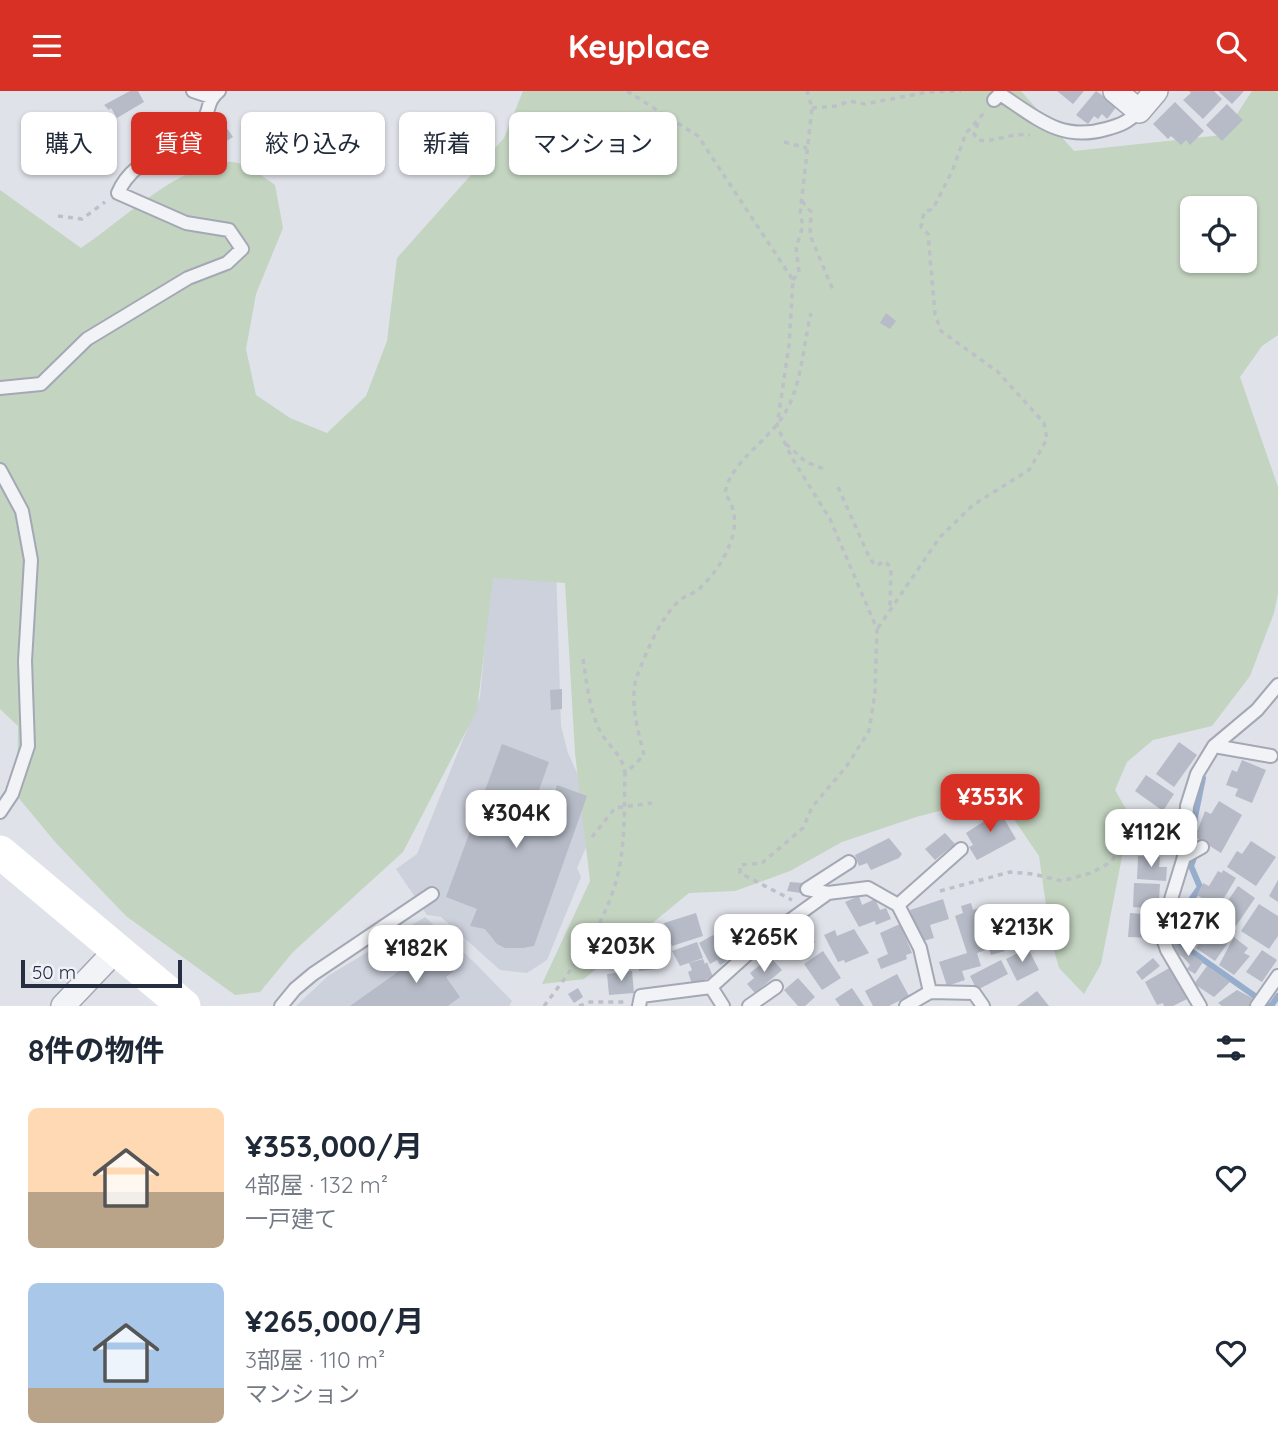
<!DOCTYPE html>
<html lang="ja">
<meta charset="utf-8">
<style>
:root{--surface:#fff;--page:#f2f2f3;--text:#1f2937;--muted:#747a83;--accent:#d93025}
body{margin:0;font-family:Quicksand,"Noto Sans JP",sans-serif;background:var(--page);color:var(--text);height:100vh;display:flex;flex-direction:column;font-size:26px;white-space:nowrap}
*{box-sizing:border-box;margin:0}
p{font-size:23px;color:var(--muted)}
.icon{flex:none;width:38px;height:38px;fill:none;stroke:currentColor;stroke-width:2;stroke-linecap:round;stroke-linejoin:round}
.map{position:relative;height:915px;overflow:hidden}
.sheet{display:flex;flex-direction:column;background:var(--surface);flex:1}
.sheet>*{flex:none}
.guide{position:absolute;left:21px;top:21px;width:700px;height:63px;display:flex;gap:14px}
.fabs{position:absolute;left:1180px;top:105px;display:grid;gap:14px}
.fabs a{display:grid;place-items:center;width:77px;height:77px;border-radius:10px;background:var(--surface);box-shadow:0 2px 5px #0004;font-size:35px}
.scale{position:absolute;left:21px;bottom:18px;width:161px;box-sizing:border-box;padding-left:7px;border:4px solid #272e42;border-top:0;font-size:19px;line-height:24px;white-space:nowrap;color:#272e42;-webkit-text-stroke:5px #eff1f7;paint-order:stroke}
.price{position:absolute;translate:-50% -60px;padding:0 16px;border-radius:14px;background:#fff;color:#222;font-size:23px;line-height:46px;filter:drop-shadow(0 2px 4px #0008)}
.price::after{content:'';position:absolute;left:50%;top:42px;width:21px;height:16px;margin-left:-10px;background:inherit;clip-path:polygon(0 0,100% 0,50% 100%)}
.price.selected{background:var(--accent);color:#fff}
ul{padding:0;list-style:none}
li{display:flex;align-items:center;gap:21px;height:175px;padding:0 28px}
li span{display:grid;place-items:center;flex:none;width:196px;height:140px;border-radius:10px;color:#555}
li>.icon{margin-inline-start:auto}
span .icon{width:84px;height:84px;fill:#fffc;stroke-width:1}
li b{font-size:30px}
h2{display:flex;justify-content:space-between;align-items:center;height:84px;padding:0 28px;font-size:30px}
.pill{padding:0 24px;border-radius:10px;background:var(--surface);box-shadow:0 2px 5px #0004;font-size:24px;line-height:63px}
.pill.selected{background:var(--accent);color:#fff}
header{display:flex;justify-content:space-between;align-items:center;height:91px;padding:0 28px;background:var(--accent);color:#fff;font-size:32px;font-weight:700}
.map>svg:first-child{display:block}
.built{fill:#cdd1dc}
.green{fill:#c3d4c0;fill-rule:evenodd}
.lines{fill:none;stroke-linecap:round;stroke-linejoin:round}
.stream{stroke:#97adcc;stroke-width:6}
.building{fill:#b6bbc7}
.lane-casing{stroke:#a4a8b4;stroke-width:16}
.street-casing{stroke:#a4a8b4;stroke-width:26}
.path{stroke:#bdc0c8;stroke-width:3.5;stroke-dasharray:5 5;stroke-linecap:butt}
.lane{stroke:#f2f3f7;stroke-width:12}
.street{stroke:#f2f3f7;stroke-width:23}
.secondary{stroke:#fff;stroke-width:33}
</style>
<header><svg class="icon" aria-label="menu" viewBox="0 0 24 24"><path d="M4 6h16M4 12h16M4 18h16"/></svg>Keyplace<svg class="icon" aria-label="search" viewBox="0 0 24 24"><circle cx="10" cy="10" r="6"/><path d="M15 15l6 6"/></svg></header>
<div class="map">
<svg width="1278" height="915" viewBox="0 0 1278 915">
<rect width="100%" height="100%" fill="#dfe2e9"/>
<path class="built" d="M493 465 556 474 561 635 568 662 587 704 591 745 577 777 581 786 547 869 527 882 500 879 441 826 427 824 396 778 417 763 480 606Z
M425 826 475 872 512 910 509 915H296L328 885Z"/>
<path class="green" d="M523 0H1021L1074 60 1223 44 1252 0H1278V244L1262 255 1240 286 1278 396V502L1274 522 1250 585 1212 635 1153 649 1127 671 1115 699 1130 725 1101 873 1084 903 1059 877 1051 849 1039 765 998 705 916 726 842 751 790 780 735 800 689 802 584 888 542 893 590 790 575 662 565 492 493 487 477 619 403 761 293 861 260 901 235 904 126 825 56 752 17 705 18 635 0 618V99L81 157C123 129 177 75 227 71 242 69 263 86 275 94L283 137 256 203 246 258 256 304 290 327 327 342 366 305 387 250 397 167 504 47ZM1192 117H1244V170H1192Z"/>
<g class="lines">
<path class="stream" d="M1193 754V736L1203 687
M1195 764 1191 775 1200 796 1170 839 1171 846 1269 915
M1271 915 1278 905"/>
</g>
<path class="building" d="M130 0H138L144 11 117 27 111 17 109 19 104 14Z
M1057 0H1084L1073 13Z
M1096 0 1117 15 1107 28 1102 23 1098 28 1094 25 1088 33 1076 24Z
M1189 0H1214L1222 8 1203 28 1183 9 1191 2Z
M1218 0H1244L1232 13Z
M1175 11 1204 40 1190 54 1186 49 1181 54 1171 45 1168 48 1153 33Z
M1227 13 1243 29 1222 50 1206 34Z
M221 29 233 46 215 57 204 41Z
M886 222 896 230 890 238 880 232Z
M562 598V618L551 619 550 599Z
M1179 651 1197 664 1174 696 1156 683Z
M502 653 549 671 538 702 553 708 557 694 587 705 534 855 523 857H505L497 853 485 838 470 835 477 818 446 806Z
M1242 669 1266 679 1252 712 1235 705 1238 698 1226 694 1232 679 1237 681Z
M1146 684 1174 703 1163 720 1135 700Z
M1219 710 1242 724 1221 762 1195 746 1205 720 1211 723Z
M996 714 1016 748 977 769 969 756 973 754 966 742 989 727 985 721Z
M1159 740 1172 741V745H1176L1175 762 1144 761 1145 744H1159Z
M945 742 955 753 935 769 925 758Z
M889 747 902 763 899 767 871 779 867 772 859 775 855 764Z
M1251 750 1276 766 1256 795 1227 776 1237 760 1242 763Z
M1138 765 1160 766 1159 776H1167L1166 790 1137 788Z
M1223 779 1236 787 1218 817 1197 804 1203 792 1209 795 1218 780 1222 782Z
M1278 789V811L1269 805Z
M790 791 803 792 801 802 787 800Z
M1134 792 1160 793 1159 809H1147L1146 817 1133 816Z
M1238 795 1255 807 1236 835 1218 824Z
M859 805 862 814 875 808 880 819 886 817 891 828 876 834 875 830 859 836 845 811Z
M943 808 949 828 930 834 934 847 920 851 910 819Z
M971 812 973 819 985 815 991 834 1001 831 1006 846 1001 848 1005 860 991 864 989 858 977 862 981 875 962 880 965 889 947 895 939 871 967 862 955 825 963 822 961 815Z
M1259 813 1278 825V845L1269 858 1241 840Z
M696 822 703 845 672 855 664 832Z
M1130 822 1154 824 1152 847 1128 846Z
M1219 829 1236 840 1215 870 1196 857 1210 836 1213 838Z
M802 832 815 851 794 867 780 848Z
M900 833 912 862 906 864 907 868 881 878 877 868 888 863 880 842Z
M854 838 869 862 845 872 844 869 838 871 824 844 835 839 837 845Z
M713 844 727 870 720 874 717 869 710 873 699 852Z
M1234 846 1248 857 1244 862 1250 865 1234 884 1219 874Z
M655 851 657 878 639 880 636 852Z
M697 851 703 867 680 875 672 860Z
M1175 852 1203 871 1195 883 1187 878 1190 874 1183 866 1171 859Z
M436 854 454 880 446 886 460 906 448 915H350Z
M1028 857 1039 879 1017 890 1006 868Z
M1262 859 1277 869 1262 891 1246 881Z
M823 860 841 887 822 899 804 873Z
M770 866 782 879 755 902 747 893 754 887 750 882Z
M1153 867 1160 875 1142 889 1136 881Z
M703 868 705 873 707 871 713 886 692 893 688 881 692 879 689 872Z
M1001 869 1008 883 977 899 970 885Z
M1207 875 1230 891 1214 906 1194 893Z
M1171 876 1187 908 1173 915H1164L1163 912 1157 914 1145 891Z
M632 880 634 902 609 904 607 883Z
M897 883 909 905 889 915H873L865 900Z
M798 887 815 906 805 915H798L784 899Z
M578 897 583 906 574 912 568 903Z
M852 897 864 915H840L835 908Z
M1237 899 1254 908 1250 915H1222L1218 912Z
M1037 900 1049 915H1017Z"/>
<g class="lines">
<g class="lane-casing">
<path id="lane" d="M193 0 211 6
M994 9 1000 3C1037 27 1061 51 1106 38 1121 34 1128 31 1139 20
M0 297 41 293 87 248 188 187 227 172 242 158 229 139 186 132 118 102C133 66 176 59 201 32 211 22 205 11 219 0
M0 379 22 420 31 469 25 570 28 655 12 703 0 721
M1214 655 1271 665
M1184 766 1202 756
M828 802 807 798 849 771
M898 814 961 758
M711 896 723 915
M930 901 974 902 983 915
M281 915 295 898 313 883 432 803
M639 915 641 905 711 896 763 849 828 802 868 797 898 814 920 857 930 901 906 915
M749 915 776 896
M1200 915 1167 859 1161 841 1184 766 1187 715 1197 683 1214 655 1257 619 1278 594
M1257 915 1278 885"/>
</g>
<g class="street-casing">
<path id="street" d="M1115 0 1139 20 1156 0
M63 915 118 857"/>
</g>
<path class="path" d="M627 0 698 45 793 189 789 254 777 335 792 367 830 428 877 538 875 602 869 640 846 676 812 716 803 737 762 772 740 774V782L792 809
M812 17 837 15 850 10 865 13 928 1 961 0
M978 32 974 43 978 49C996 52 1010 41 1030 44
M784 51 807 57
M802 110 811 121 810 144 833 199
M58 125 82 128 105 111
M793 189 799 181 796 157 803 134 800 123 812 17 807 0
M786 353 806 371 824 378
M838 396 870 468 876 475 885 470 891 477 890 518
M878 537 940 446 973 414 1029 379 1047 348 1044 332 998 281 941 240 935 223 928 143 921 136 924 121 933 118 953 78 966 42 984 22
M583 568C587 592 589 618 600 640 608 655 624 665 625 683
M592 746 615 717 652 712
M940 800 1010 781 1033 783 1062 790 1091 782 1111 771 1123 752 1170 725
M544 915C570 881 599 842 613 800 626 763 624 721 625 683L644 664C638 640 629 610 637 585 646 562 660 527 679 510 685 504 695 503 701 496 725 473 748 431 725 403 729 371 769 350 785 322 802 293 803 255 811 222
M579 915 590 911H625"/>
<use href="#lane" class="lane"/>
<use href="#street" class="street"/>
<path class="secondary" d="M0 761 184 915"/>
</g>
</svg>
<div class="fabs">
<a><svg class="icon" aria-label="locate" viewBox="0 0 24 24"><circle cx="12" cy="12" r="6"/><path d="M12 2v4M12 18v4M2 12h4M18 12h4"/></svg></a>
</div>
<div class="scale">50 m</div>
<b class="price selected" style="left:990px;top:743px">¥353K</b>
<b class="price" style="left:516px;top:759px">¥304K</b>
<b class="price" style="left:1151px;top:778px">¥112K</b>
<b class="price" style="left:1188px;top:867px">¥127K</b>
<b class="price" style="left:1022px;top:873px">¥213K</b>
<b class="price" style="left:764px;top:883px">¥265K</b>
<b class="price" style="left:621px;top:892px">¥203K</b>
<b class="price" style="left:416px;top:894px">¥182K</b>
<div class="guide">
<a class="pill">購入</a>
<a class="pill selected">賃貸</a>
<a class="pill">絞り込み</a>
<a class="pill">新着</a>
<a class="pill">マンション</a>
</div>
</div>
<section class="sheet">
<h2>8件の物件<svg class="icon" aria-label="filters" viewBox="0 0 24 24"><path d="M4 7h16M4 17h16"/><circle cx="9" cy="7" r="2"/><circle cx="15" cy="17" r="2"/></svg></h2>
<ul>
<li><span style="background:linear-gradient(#ffd9b3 60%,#b9a48a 0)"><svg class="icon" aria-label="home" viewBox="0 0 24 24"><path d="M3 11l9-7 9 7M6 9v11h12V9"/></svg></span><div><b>¥353,000/月</b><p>4部屋 · 132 m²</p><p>一戸建て</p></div><svg class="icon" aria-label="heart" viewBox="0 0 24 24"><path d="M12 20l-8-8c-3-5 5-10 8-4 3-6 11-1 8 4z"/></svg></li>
<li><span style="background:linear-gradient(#a9c7e8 75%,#b9a48a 0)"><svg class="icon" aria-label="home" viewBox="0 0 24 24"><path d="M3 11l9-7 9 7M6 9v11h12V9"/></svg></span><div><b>¥265,000/月</b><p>3部屋 · 110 m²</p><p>マンション</p></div><svg class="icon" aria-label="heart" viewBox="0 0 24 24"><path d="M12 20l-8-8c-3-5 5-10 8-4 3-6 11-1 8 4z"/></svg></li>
</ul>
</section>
